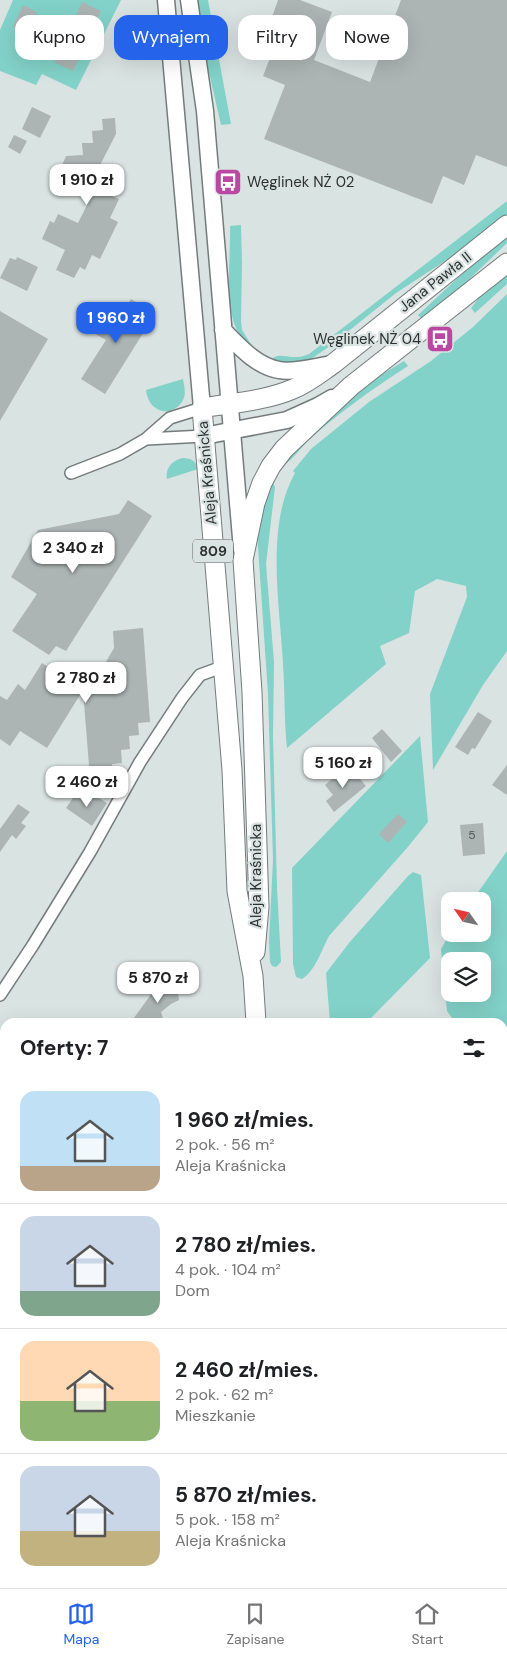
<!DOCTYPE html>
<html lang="pl">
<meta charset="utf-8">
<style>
:root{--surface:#fff;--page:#f6f6f6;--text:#202124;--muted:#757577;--line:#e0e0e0;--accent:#2563eb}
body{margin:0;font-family:"DM Sans",sans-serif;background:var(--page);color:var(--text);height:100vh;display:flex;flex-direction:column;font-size:19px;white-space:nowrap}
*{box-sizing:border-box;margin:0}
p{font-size:16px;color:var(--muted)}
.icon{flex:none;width:28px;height:28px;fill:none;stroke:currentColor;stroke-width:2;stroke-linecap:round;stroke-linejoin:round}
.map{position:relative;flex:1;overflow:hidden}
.details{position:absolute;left:0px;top:1018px;width:508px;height:571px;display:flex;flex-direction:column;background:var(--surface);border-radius:15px 15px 0 0;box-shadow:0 5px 20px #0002}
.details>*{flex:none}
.hud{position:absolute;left:15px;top:15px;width:478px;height:45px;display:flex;gap:10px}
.needle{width:32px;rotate:304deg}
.fabs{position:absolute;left:441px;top:892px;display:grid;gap:10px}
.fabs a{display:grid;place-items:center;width:50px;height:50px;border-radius:10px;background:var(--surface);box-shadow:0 5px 20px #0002;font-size:25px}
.price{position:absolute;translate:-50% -42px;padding:0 11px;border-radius:10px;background:#fff;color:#222;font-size:16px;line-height:32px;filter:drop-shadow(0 1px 2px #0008)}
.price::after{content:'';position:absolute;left:50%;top:30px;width:15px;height:11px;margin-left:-8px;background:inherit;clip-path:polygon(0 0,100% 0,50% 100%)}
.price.selected{background:var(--accent);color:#fff}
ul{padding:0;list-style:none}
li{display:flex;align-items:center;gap:15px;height:125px;padding:0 20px}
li+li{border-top:1px solid var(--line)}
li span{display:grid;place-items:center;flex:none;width:140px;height:100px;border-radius:15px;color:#555}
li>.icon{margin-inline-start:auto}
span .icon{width:60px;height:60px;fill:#fffc;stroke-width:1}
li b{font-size:21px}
h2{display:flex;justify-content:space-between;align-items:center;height:60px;padding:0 20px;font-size:21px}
.pill{padding:0 18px;border-radius:15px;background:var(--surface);box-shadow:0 5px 20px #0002;font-size:18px;line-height:45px}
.pill.selected{background:var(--accent);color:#fff}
.tab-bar{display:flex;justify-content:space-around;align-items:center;height:70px;border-top:1px solid var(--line);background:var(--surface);font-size:14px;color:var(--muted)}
.tab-bar a{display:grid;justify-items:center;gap:2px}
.tab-bar .selected{color:var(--accent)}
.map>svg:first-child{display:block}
.green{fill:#82d2c9;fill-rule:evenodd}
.building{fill:#acb5b3}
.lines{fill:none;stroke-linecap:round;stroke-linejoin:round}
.street-casing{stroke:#747c7b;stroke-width:14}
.secondary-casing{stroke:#747c7b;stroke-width:19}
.primary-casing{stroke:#747c7b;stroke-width:21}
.street{stroke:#fff;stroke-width:11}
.secondary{stroke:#fff;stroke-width:16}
.primary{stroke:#fff;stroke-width:19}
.labels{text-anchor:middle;stroke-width:4.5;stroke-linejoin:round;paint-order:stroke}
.number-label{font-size:12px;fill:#4e5252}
.shield{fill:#d9e3e1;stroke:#616666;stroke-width:1}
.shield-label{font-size:14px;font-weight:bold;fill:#2e3131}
.poi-label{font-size:15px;fill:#2e3131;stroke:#d9e3e1;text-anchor:start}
.street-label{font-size:15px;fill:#2e3131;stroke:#d9e3e1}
</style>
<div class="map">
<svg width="507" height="1588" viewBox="0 0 507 1588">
<rect width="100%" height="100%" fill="#d9e3e1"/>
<path class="green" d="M13 0H121L76 90 42 74 36 85 0 71V30Z
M197 0H208L231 124 221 125 208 68Z
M507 201V215L465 248 396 293 330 346 308 361 292 365 270 362C276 351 287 358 297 357 302 357 305 355 309 354Z
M241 225 242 262 241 321 242 330 254 349C249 345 243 340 240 335 223 312 231 255 230 226Z
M507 236V243L456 292 422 319 418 315 476 261Z
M507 273V284L475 313 471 308 481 295Z
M507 294V651L483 685 433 770 430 694 467 597 466 586 437 579 415 591 409 633 380 646 386 664 287 748C284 720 285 692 283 664 280 606 265 526 295 473L293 471 311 449 369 402 431 361 473 327Z
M404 361 408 366C374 388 341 411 311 438 302 445 294 460 283 465L293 446 373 380Z
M183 379C184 385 186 393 184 398 174 420 148 413 146 390Z
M182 458C190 458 196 460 198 469L167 479C165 468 172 461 182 458Z
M272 481 275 487 266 564 274 662 273 736 277 887 281 962 276 967 272 966 270 962 269 941 273 860 268 694 257 532 258 521Z
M420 736 428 822 407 848 329 936C321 951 316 970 302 979L296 977 293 964 292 868Z
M507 851V1067L503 1064 502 1022H455L447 1011 441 949 450 933 482 934V901H472ZM450 961H482V994H450Z
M413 872 421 875 430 958 367 1022H330L326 973 349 943 408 876Z
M5 1582V1584H63L60 1588H0Z
M358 1584H415L417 1588H352Z"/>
<path class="building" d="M278 0H300L332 12 314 60 370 82 401 0H507V167L476 155 464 185 443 176 432 204 264 139 285 85 263 76 282 27 270 23Z
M82 2 101 11 73 71 54 62Z
M23 5 37 12 36 15 43 18 34 37 13 27Z
M32 107 51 116 40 138 22 129Z
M115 118 116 134 96 173 118 184 112 196 119 199 110 218 118 222 100 259 92 255 85 270 80 267 74 278 56 270 65 250 42 239 50 221 54 223 58 214 78 223 99 181 64 183 63 163 66 156 83 155 82 143H93L92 131 103 130 102 119Z
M14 135 27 141 20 154 8 147Z
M17 257 38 267 27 291 0 278 10 258 16 260Z
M131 299 155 314 105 394 81 379 106 340 85 328 92 316 113 328Z
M0 311 48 339 0 421Z
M128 500 152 516 66 651 56 646 49 655 12 631 37 594 11 577 38 530 119 514Z
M143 628 150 722 138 723 139 735 129 736 130 749 121 750 122 763 112 764 113 776 90 778 83 690 47 748 20 731 10 746 0 739V696L7 700 18 684 25 690 42 663 72 683 81 667V663L99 674 114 648 113 631Z
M478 712 492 721 475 749 472 748 468 755 455 747Z
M382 729 402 751 391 762 372 738Z
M507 765V795L492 785Z
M343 770 348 777 354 772 366 786 334 812 326 801 333 795 325 785Z
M77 792 92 802 91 793 107 803 92 826 66 808Z
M18 804 30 812 21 823 26 826 16 839 12 835 0 852V829Z
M398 814 407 822 388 843 379 834Z
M483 823 485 854 463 856 460 825Z
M176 980 179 1000 171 1004 161 1012 164 1022H131L152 993 162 986Z"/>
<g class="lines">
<g class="street-casing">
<path id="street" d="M146 439 204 436
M71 473 120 454 146 439 170 418 202 408
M0 995 33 945 90 852 140 762 182 698 200 675 222 667
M502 1224 507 1218
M502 1360 507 1368"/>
</g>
<g class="secondary-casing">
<path id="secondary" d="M166 0 202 408
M189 0 205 111 242 550
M223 330C239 346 256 366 279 370 294 373 318 366 333 364
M204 436 287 420 318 406 332 398"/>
</g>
<g class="primary-casing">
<path id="primary" d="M255 952 259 907 252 692 243 560 255 503 262 483 271 466 284 449 351 386 507 263
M256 1022 253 976 237 891 232 770 202 408C232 403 265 401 293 389 308 383 320 373 333 364L507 225
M300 1584V1588"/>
</g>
<use href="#street" class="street"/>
<use href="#secondary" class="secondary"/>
<use href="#primary" class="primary"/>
</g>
<defs>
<g id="bus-square" transform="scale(1.4375)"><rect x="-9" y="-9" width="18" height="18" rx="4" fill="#ba48a2" stroke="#d9e3e1"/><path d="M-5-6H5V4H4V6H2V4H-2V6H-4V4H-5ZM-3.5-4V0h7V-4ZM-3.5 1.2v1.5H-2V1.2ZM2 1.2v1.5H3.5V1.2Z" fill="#fff"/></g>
</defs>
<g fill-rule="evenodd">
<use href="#bus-square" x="228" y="182"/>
<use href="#bus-square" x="440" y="339"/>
</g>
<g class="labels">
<g class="number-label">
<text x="472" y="839">5</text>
</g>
<rect class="shield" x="193" y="539.5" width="40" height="23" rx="4"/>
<g class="shield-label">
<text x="213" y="556">809</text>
</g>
<g class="poi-label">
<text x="247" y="187">Węglinek NŻ 02</text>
<text x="421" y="344" text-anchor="end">Węglinek NŻ 04</text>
</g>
<g class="street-label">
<text transform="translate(435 282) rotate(-38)" y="5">Jana Pawła II</text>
<text transform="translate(207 473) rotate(-95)" y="5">Aleja Kraśnicka</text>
<text transform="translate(256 876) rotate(-90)" y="5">Aleja Kraśnicka</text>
</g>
</g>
</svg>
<div class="fabs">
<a><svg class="needle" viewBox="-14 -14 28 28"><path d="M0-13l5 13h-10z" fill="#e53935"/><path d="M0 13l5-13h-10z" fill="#757577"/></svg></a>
<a><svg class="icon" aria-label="layers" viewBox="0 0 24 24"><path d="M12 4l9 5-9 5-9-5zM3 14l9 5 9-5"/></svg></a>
</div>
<b class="price" style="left:87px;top:206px">1 910 zł</b>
<b class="price selected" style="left:116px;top:344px">1 960 zł</b>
<b class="price" style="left:73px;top:574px">2 340 zł</b>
<b class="price" style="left:86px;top:704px">2 780 zł</b>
<b class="price" style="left:343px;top:789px">5 160 zł</b>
<b class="price" style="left:87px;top:808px">2 460 zł</b>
<b class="price" style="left:158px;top:1004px">5 870 zł</b>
<div class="hud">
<a class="pill">Kupno</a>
<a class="pill selected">Wynajem</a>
<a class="pill">Filtry</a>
<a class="pill">Nowe</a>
</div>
<section class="details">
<h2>Oferty: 7<svg class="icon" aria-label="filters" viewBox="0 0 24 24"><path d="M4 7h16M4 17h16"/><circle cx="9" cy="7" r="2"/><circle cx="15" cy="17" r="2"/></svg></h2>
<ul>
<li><span style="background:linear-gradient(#bfe0f5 75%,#b9a48a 0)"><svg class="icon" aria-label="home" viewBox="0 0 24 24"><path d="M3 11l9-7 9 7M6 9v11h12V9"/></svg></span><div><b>1 960 zł/mies.</b><p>2 pok. · 56 m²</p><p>Aleja Kraśnicka</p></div></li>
<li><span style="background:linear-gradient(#c9d6e8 75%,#7fa58c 0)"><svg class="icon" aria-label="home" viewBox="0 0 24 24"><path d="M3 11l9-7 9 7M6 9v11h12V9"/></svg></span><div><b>2 780 zł/mies.</b><p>4 pok. · 104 m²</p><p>Dom</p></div></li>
<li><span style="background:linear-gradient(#ffd9b3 60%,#8fb573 0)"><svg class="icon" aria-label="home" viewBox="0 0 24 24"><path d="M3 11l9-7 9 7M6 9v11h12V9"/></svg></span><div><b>2 460 zł/mies.</b><p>2 pok. · 62 m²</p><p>Mieszkanie</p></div></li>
<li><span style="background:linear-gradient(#c9d6e8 65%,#c2b280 0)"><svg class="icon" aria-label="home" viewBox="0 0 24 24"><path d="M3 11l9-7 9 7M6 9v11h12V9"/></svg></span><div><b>5 870 zł/mies.</b><p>5 pok. · 158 m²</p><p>Aleja Kraśnicka</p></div></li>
</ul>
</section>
</div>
<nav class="tab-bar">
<a class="selected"><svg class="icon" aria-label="map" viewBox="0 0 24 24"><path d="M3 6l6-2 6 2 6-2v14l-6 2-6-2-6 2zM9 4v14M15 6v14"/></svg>Mapa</a>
<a><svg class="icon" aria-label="saved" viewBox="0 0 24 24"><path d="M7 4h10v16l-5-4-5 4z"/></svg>Zapisane</a>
<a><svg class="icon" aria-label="home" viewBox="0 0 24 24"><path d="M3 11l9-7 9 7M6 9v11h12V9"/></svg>Start</a>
</nav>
